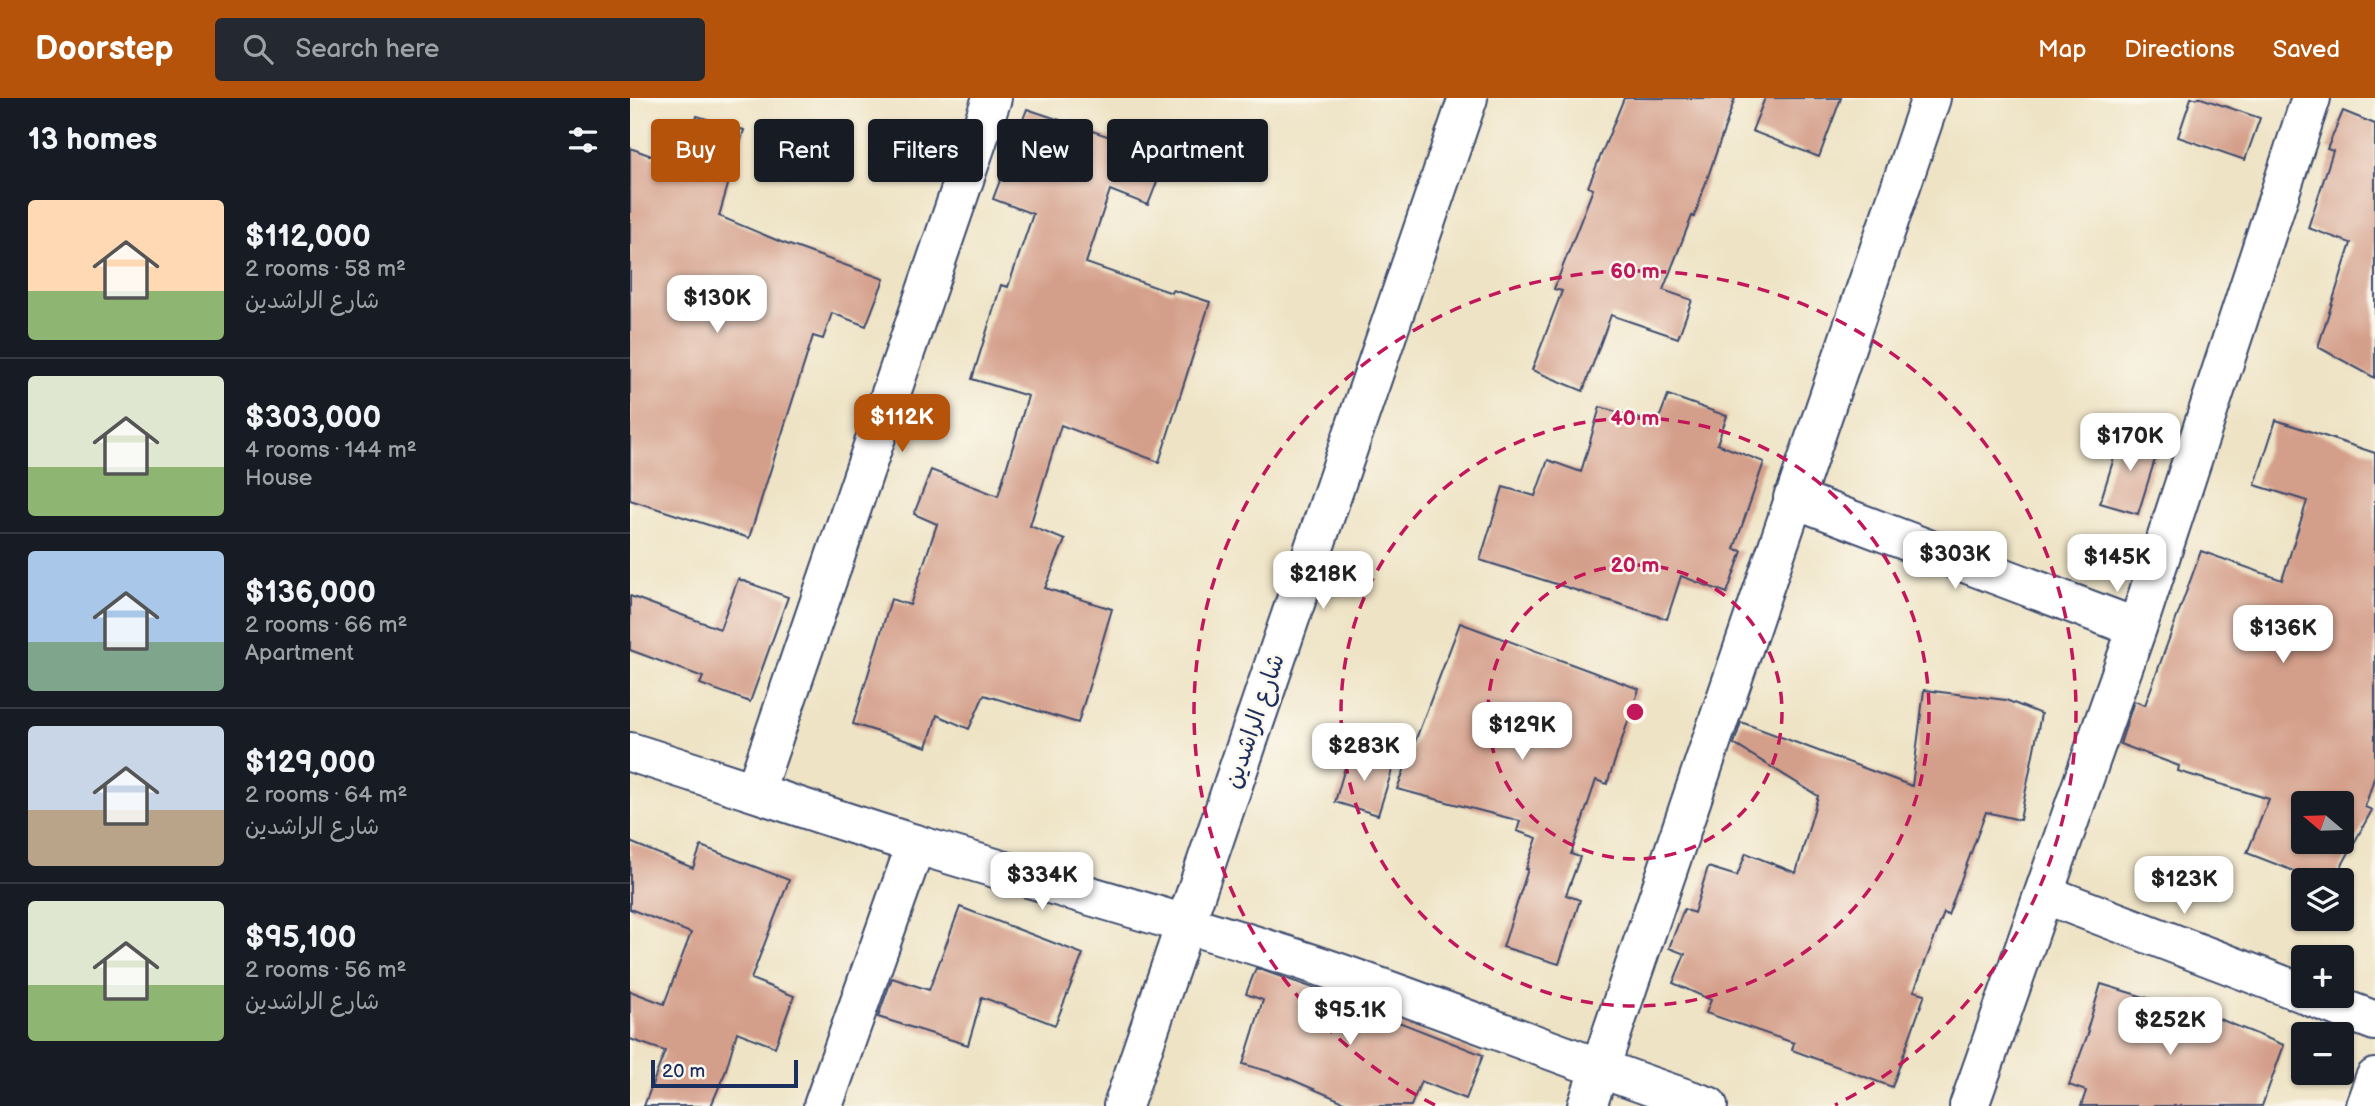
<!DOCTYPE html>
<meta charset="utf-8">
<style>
:root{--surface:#171b24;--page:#242831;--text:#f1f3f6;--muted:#9ea1a6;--line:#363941;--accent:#b45309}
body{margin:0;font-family:"Balsamiq Sans","Playpen Sans Arabic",sans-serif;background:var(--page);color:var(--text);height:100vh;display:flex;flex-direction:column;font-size:26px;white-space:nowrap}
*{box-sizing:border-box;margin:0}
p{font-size:23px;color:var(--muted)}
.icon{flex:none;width:38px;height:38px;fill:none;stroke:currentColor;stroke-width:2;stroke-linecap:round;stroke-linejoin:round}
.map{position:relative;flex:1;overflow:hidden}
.side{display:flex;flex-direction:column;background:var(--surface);width:630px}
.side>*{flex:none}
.hud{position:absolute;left:21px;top:21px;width:665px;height:63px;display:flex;gap:14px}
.needle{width:46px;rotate:289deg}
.tools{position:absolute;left:1661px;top:693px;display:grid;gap:14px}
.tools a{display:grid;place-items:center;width:63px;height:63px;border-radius:7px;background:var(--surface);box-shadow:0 2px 5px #0004;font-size:35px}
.scale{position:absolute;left:21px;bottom:18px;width:147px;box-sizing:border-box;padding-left:7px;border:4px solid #1b2f5e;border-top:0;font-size:19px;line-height:24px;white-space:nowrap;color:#1b2f5e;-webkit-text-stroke:5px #fbf7ec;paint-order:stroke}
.price{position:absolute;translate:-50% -60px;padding:0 16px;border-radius:14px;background:#fff;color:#222;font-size:23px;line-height:46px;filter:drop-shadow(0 2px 4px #0008)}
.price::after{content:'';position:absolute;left:50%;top:42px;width:21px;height:16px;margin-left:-10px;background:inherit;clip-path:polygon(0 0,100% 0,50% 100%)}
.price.active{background:var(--accent);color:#fff}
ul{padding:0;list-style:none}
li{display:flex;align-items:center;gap:21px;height:175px;padding:0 28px}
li+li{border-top:2px solid var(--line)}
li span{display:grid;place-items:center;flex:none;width:196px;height:140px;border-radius:7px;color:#555}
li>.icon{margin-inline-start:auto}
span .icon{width:84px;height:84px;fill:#fffc;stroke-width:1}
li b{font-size:30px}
h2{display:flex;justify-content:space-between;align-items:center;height:84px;padding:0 28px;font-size:30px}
.pill{padding:0 24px;border-radius:7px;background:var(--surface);box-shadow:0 2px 5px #0004;font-size:24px;line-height:63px}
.pill.active{background:var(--accent);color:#fff}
header{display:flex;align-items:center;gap:42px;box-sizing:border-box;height:98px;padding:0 35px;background:var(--accent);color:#fff}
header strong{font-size:33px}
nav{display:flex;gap:38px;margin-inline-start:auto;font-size:24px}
.search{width:490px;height:63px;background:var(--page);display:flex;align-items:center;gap:18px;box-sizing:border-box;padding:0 24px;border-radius:7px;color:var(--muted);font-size:26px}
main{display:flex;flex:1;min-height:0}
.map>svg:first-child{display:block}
.building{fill:#d49f8a;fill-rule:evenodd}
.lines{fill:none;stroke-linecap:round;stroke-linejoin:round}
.minor-casing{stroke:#3b4a6d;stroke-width:42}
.tertiary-casing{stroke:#3b4a6d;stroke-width:42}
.minor{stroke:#fff;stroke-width:38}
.tertiary{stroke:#fff;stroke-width:38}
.ring{fill:none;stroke:#c2185b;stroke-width:3.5;stroke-dasharray:12 9}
.labels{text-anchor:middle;stroke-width:5;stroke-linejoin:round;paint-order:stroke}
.street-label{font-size:24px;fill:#1b2f5e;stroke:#fbf7ec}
.centre{fill:#c2185b;stroke:#fbf7ec;stroke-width:3.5}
.ring-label{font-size:21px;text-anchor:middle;font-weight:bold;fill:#c2185b;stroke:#fbf7ec;stroke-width:5;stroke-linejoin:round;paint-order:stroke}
</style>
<header>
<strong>Doorstep</strong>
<div class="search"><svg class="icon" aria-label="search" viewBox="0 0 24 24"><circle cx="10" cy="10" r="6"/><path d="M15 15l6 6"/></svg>Search here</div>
<nav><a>Map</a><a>Directions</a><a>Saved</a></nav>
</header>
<main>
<section class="side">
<h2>13 homes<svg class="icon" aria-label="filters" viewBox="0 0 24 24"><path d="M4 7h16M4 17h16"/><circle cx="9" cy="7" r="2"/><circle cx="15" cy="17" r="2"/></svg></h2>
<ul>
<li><span style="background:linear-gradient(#ffd9b3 65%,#8fb573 0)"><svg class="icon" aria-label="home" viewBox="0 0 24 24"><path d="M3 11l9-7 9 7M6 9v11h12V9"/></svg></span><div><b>$112,000</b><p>2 rooms · 58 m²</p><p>شارع الراشدين</p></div></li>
<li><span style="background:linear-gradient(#dfe7d0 65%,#8fb573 0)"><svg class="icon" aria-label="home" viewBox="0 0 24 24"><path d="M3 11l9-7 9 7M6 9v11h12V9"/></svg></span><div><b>$303,000</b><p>4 rooms · 144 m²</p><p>House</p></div></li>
<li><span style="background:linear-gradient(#a9c7e8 65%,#7fa58c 0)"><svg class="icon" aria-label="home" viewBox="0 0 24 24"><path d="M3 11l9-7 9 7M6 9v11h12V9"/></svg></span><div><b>$136,000</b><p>2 rooms · 66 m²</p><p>Apartment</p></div></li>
<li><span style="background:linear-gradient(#c9d6e8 60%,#b9a48a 0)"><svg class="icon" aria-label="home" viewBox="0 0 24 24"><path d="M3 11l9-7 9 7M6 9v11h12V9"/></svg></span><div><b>$129,000</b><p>2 rooms · 64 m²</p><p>شارع الراشدين</p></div></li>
<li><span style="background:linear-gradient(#dfe7d0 60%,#8fb573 0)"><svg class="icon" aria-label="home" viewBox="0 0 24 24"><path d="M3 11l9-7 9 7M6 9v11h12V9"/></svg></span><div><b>$95,100</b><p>2 rooms · 56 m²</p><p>شارع الراشدين</p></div></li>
</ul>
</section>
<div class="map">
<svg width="1745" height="1008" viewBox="0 0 1745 1008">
<rect width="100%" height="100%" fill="#fbf7ec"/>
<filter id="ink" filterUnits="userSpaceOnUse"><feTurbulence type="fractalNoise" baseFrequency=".0143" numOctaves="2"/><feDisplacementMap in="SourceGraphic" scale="14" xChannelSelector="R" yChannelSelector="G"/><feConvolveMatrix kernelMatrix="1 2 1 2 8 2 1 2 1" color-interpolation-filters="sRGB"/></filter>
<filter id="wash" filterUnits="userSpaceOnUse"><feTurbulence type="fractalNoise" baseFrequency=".00686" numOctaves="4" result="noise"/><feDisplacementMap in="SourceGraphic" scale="28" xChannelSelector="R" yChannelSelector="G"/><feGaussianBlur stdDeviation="1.57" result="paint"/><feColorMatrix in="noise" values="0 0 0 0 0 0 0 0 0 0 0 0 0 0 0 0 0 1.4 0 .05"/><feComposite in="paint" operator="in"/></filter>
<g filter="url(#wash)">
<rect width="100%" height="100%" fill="#eee3c5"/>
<g id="blocks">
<path class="building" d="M994 0H1105L1064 119 1062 118 1033 192 1062 202 1048 240 981 217 953 293 902 272 932 193 924 191 963 91 958 89Z
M1135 0H1211L1189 59 1122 33Z
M1561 0H1571L1630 20 1615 62 1548 39Z
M397 11 537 58 518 107 480 92 456 165 542 195 543 192 580 204 529 364 431 327 400 428 435 442 415 490 482 511 448 625 354 597 339 631 307 617 297 649 223 626 261 501 280 507 307 426 284 416 301 372 368 398 398 298 342 281 371 187 378 189 403 116 363 101Z
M1713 13 1745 26V280L1688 249 1721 145 1678 130 1703 53 1697 51Z
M67 18 114 32 89 118 151 144 254 181 236 228 202 215 193 241 183 238 119 440 0 402V50L51 69Z
M1038 297 1097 318 1087 346 1134 364 1104 451 1112 453 1097 495 1051 478 1037 521 850 462 873 389 905 398 918 362 951 374 970 309 1027 326Z
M1646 322 1745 355V677L1735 709 1742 712 1704 782H1687L1617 755 1639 701 1548 673 1549 668 1490 646 1504 603 1515 607 1571 453 1652 482 1677 403 1625 387ZM1673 705H1712V744H1673Z
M1492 334 1530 345 1508 416 1470 405Z
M108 481 158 499 120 604 70 586 73 579 0 552V498L90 531Z
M830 525 1009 591 977 686 966 682 941 756 950 759 936 797 950 802 929 866 873 849 898 771H896L907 740 887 733 890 723 767 691Z
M1294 592 1376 602 1411 616 1390 722 1356 714 1318 817 1314 815 1284 893 1295 896 1262 989 1162 952 1164 945 1076 915 1081 902 1043 885 1055 856 1039 850 1054 811 1064 815 1078 769 1107 778 1116 755 1166 775 1188 698 1104 646 1111 624 1282 688Z
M720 652 764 666 748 717 705 704Z
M0 744 63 770 71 748 159 782 121 881 164 898 145 949 107 934 95 975 81 1008H14L35 953 0 941V893L34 906 61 835 0 811Z
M330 809 453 856 425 927 352 899 338 947 248 919 262 880 299 892Z
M626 870 767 919 766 923 853 957 836 1001 791 983 781 1008H723L651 977 613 966 633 902 616 896Z
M1471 886 1537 906 1540 901 1654 947 1632 1008H1451L1456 993 1439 987 1459 933 1457 932Z"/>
</g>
</g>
<g filter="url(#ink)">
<use href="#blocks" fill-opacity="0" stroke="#3b4a6d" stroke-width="2"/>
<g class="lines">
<g class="minor-casing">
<path id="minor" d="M1163 400 1507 530
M0 654C96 684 191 717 288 747 422 788 558 824 692 869 821 913 948 965 1078 1008
M125 693 362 0
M1414 796 1673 895
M1679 898 1745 923
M193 1008 286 746
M957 1008 1301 0
M1339 1008 1507 530 1681 0
M1735 1008 1745 980"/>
</g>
<g class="tertiary-casing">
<path id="tertiary" d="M493 1008 838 0"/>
</g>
<use href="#minor" class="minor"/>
<use href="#tertiary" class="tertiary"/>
</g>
</g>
<g class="ring">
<circle cx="1005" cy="614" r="147"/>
<circle cx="1005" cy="614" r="294"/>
<path d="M805 1007A441 441 0 1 1 1205 1007"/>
</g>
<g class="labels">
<g class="street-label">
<text transform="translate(624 623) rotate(-71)" y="8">شارع الراشدين</text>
</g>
</g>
<circle cx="1005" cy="614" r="10" class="centre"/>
<g class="ring-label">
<text x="1005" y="180">60 m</text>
<text x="1005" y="327">40 m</text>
<text x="1005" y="474">20 m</text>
</g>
</svg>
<div class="tools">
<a><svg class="needle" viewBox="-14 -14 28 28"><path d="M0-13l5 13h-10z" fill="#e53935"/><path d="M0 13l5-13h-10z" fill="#9ea1a6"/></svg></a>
<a><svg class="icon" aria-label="layers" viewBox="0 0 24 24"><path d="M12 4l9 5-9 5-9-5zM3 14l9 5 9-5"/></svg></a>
<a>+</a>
<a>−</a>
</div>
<div class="scale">20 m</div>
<b class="price" style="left:87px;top:237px">$130K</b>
<b class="price active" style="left:272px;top:356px">$112K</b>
<b class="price" style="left:1500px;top:375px">$170K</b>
<b class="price" style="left:1325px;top:493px">$303K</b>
<b class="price" style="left:1487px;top:496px">$145K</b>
<b class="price" style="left:693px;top:513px">$218K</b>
<b class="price" style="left:1653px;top:567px">$136K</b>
<b class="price" style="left:892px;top:664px">$129K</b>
<b class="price" style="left:734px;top:685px">$283K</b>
<b class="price" style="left:412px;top:814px">$334K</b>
<b class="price" style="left:1554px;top:818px">$123K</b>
<b class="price" style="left:720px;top:949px">$95.1K</b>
<b class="price" style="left:1540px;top:959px">$252K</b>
<div class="hud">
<a class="pill active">Buy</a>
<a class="pill">Rent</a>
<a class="pill">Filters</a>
<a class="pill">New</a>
<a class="pill">Apartment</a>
</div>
</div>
</main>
